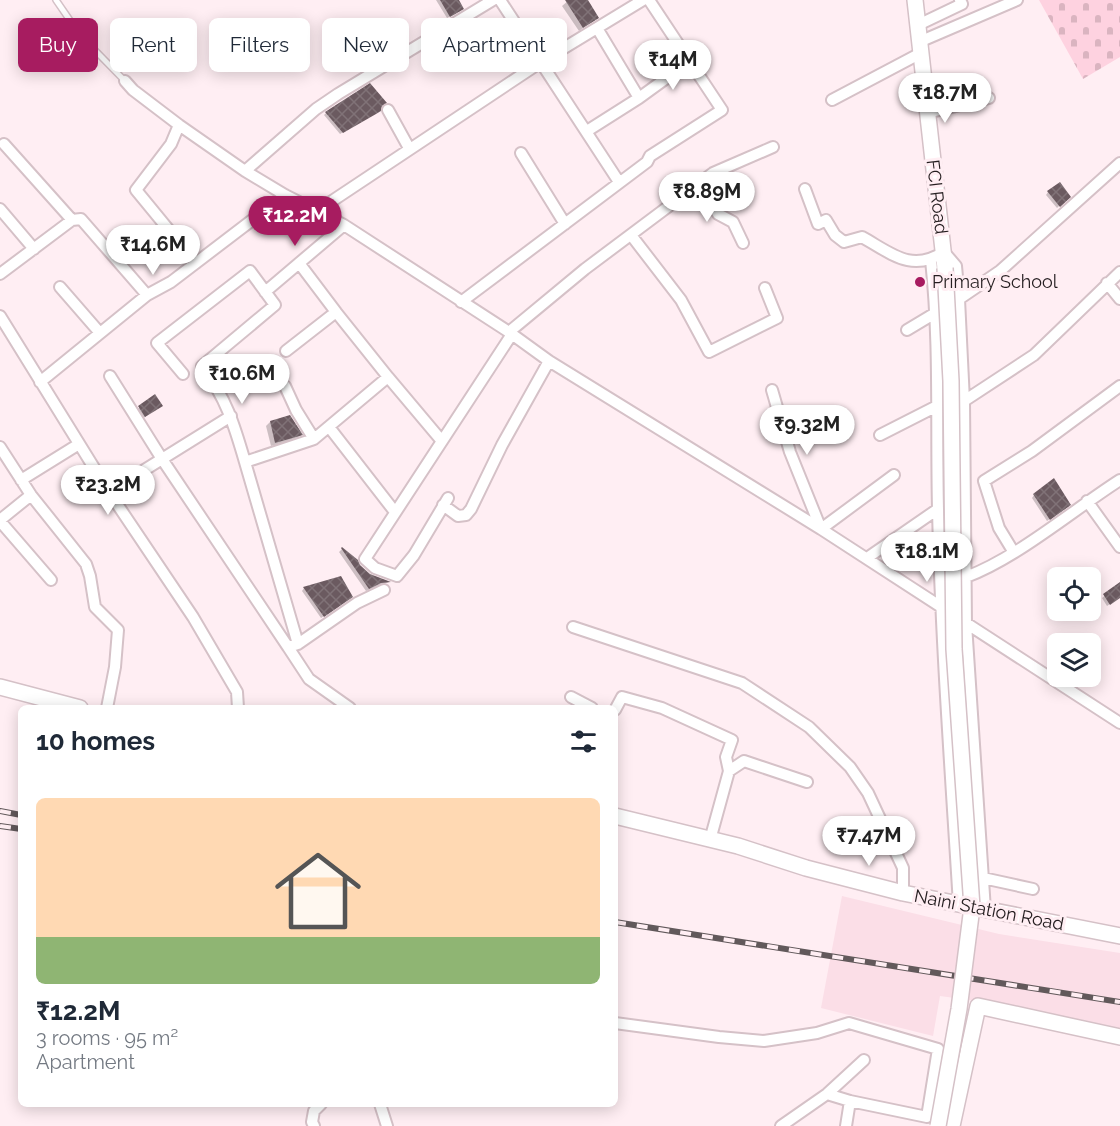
<!DOCTYPE html>
<meta charset="utf-8">
<style>
:root{--surface:#fff;--page:#f6f6f7;--text:#1f2937;--muted:#747a83;--line:#e0e1e3;--accent:#a71c60}
body{margin:0;font-family:Raleway,sans-serif;background:var(--page);color:var(--text);height:100vh;display:flex;flex-direction:column;font-size:22px;white-space:nowrap}
*{box-sizing:border-box;margin:0}
p{font-size:20px;color:var(--muted)}
.icon{flex:none;width:33px;height:33px;fill:none;stroke:currentColor;stroke-width:2;stroke-linecap:round;stroke-linejoin:round}
.map{position:relative;flex:1;overflow:hidden}
.drawer{position:absolute;left:18px;top:705px;width:600px;height:402px;display:flex;flex-direction:column;background:var(--surface);border-radius:9px;box-shadow:0 3px 15px #0003}
.drawer>*{flex:none}
.top-card{position:absolute;left:18px;top:18px;width:600px;height:54px;display:flex;gap:12px}
.buttons{position:absolute;left:1047px;top:567px;display:grid;gap:12px}
.buttons a{display:grid;place-items:center;width:54px;height:54px;border-radius:9px;background:var(--surface);box-shadow:0 3px 15px #0003;font-size:30px}
.price{position:absolute;translate:-50% -51px;padding:0 14px;border-radius:21px;background:#fff;color:#222;font-size:20px;line-height:39px;filter:drop-shadow(0 2px 3px #0008)}
.price::after{content:'';position:absolute;left:50%;top:36px;width:18px;height:14px;margin-left:-9px;background:inherit;clip-path:polygon(0 0,100% 0,50% 100%)}
.price.on{background:var(--accent);color:#fff}
ul{padding:0;list-style:none}
li{display:grid;align-content:center;gap:12px;height:318px;padding:0 18px}
li+li{border-top:2px solid var(--line)}
li span{display:grid;place-items:center;height:186px;border-radius:9px;color:#555}
li>.icon{margin-inline-start:auto}
span .icon{width:108px;height:108px;fill:#fffc;stroke-width:1}
li b{font-size:26px}
h2{display:flex;justify-content:space-between;align-items:center;height:72px;padding:0 18px;font-size:26px}
.tag{padding:0 21px;border-radius:9px;background:var(--surface);box-shadow:0 3px 15px #0003;font-size:21px;line-height:54px}
.tag.on{background:var(--accent);color:#fff}
.map>svg:first-child{display:block}
.built{fill:#fbdee7}
.cemetery{fill:url(#cemetery-stones)}
.shadow{fill:#0003}
.building{fill:url(#building-cross-hatch)}
.lines{fill:none;stroke-linecap:round;stroke-linejoin:round}
.lane-casing{stroke:#d5c1c7;stroke-width:8}
.street-casing{stroke:#d5c1c7;stroke-width:14}
.secondary-casing{stroke:#d5c1c7;stroke-width:18}
.lane{stroke:#fff;stroke-width:5}
.street{stroke:#fff;stroke-width:10}
.secondary{stroke:#fff;stroke-width:15}
.rail-casing{stroke:#62595b;stroke-width:6}
.rail{stroke:#ffeef3;stroke-width:4;stroke-dasharray:11;stroke-linecap:butt}
.secondary-bridge-casing{stroke:#d5c1c7;stroke-width:18;stroke-linecap:butt}
.secondary-bridge{stroke:#fff;stroke-width:15}
.poi-dot{fill:#a71c60;stroke:#ffeef3;stroke-width:2}
.labels{text-anchor:middle;stroke-width:6;stroke-linejoin:round;paint-order:stroke}
.street-label{font-size:18px;fill:#251e20;stroke:#ffeef3}
.poi-label{font-size:18px;fill:#251e20;stroke:#ffeef3;text-anchor:start}
</style>
<div class="map">
<svg width="1120" height="1126" viewBox="0 0 1120 1126">
<defs>
<pattern id="cemetery-stones" width="16" height="16" patternUnits="userSpaceOnUse" patternTransform="scale(1.5)"><rect width="16" height="16" fill="#fed2e0"/><path d="M2 7V4a2 2 0 0 1 4 0v3zM10 15v-3a2 2 0 0 1 4 0v3z" fill="#dab4c0"/></pattern>
<pattern id="building-cross-hatch" width="8" height="8" patternUnits="userSpaceOnUse" patternTransform="scale(1.5)"><rect width="8" height="8" fill="#6b5a60"/><path d="M0 0l8 8M0 8l8-8" fill="none" stroke="#807277"/></pattern>
</defs>
<rect width="100%" height="100%" fill="#ffeef3"/>
<path class="built" d="M842 896 999 934 1120 953V1029L1019 1007 940 996 933 1036 821 1008Z"/>
<path class="cemetery" d="M1039 0H1120V57L1083 79Z"/>
<path class="shadow" d="M436 0H457L460 11 447 18Z
M569 0H586L598 17 579 31 562 6Z
M380 106 376 113 340 134 324 115 326 113Z
M1048 192 1069 196 1057 208 1046 195Z
M155 397 158 408 142 419 136 410Z
M270 422 301 435 297 439 271 446 266 426Z
M1034 495 1066 507 1047 521 1032 498Z
M342 549 370 575 389 582 366 591 339 552Z
M1120 584V597L1107 606 1102 598Z
M304 588 349 599 321 618 302 591Z"/>
<path class="building" d="M440 0H459L464 9 450 17Z
M565 0H588L599 18 583 28Z
M370 83 387 103 382 106 381 111 376 114 343 133 325 112Z
M1060 182 1071 197 1060 207 1047 191Z
M155 394 163 406 145 417 138 406Z
M290 415 303 435 275 443 270 421Z
M1054 478 1071 505 1050 520 1033 494Z
M342 547 358 560 360 565 370 574 391 582 381 583 369 589 341 548Z
M341 576 353 597 324 617 303 587Z
M1120 582V598L1110 605 1103 594Z"/>
<g class="lines">
<g class="lane-casing">
<path id="lane" d="M56 0 80 35 125 81"/>
</g>
<g class="street-casing">
<path id="street" d="M500 0 619 182
M918 25 962 4 960 0
M597 28 639 98
M919 42 1017 0
M125 81 133 90 179 125 245 171 285 195 344 225 509 332 549 361 821 529 1120 723
M832 100 921 53
M388 110 409 148
M927 113 989 98
M179 125 171 144 136 190 196 263
M587 131 639 98 690 61
M4 144 72 220 81 219 147 295
M521 153 565 224
M245 171 316 109 338 94 493 0
M699 184 718 214 733 222 743 243
M805 189 818 224 826 220 835 235 844 242 862 237C891 253 911 273 944 252L956 266 959 299 964 401 966 624 985 910
M0 209 34 249
M317 211 541 62 643 0
M631 235 681 300 709 352 777 318 765 288
M931 260C940 343 936 426 938 509 941 641 951 773 959 905
M0 274 72 220
M1107 283 1120 299
M60 287 100 333
M265 292 344 225
M959 299 1000 271 1120 163
M461 302 647 162 650 156 722 110 649 0
M336 312 388 377
M0 316 109 492 193 617 237 692 238 708
M907 330 937 312
M509 332 585 269 713 173 773 147
M286 351 336 312 299 263
M183 374 157 343 250 271 275 305 202 366C226 398 234 424 245 462
M110 376 162 459 288 647
M40 382 147 295 171 282 285 195
M285 386 296 410 314 439
M772 390 790 452 821 529 894 475
M964 401 1034 355 1120 272
M329 427 395 512
M880 435 937 406
M0 447 31 495 86 564 90 576 95 607 118 630 115 667 107 708
M21 480 79 444
M109 492 231 416
M448 498 414 555 397 576 375 568 365 559 512 334
M1087 501 1120 547
M443 505 458 516 466 515 471 509 502 445 549 361
M0 520 31 495
M0 521 51 580
M1013 551 999 528 984 481 1032 451 1120 386
M867 558 938 509
M966 577C1017 558 1073 510 1120 480
M573 627 742 683 809 727 850 767 868 793 903 868V893
M298 644 357 603 384 590
M571 697 592 708
M350 708 309 679 288 647 298 644 245 462 314 439 388 377 441 440
M615 710 622 697 662 708 732 740 726 757 729 771 710 840
M729 771 744 761 807 782
M983 878 1033 889
M615 1023 719 1037 764 1041 817 1033 849 1023 938 1049 927 1117 850 1101 827 1094
M380 1104 387 1126
M314 1126 312 1122 314 1111 321 1104
M781 1126 827 1094 864 1060
M846 1126 850 1101"/>
</g>
<g class="secondary-casing">
<path id="secondary" d="M915 0 945 268
M0 687 80 708
M615 816 738 846 806 868 903 893 1120 936
M952 1126 978 1006 1120 1037"/>
</g>
<use href="#lane" class="lane"/>
<use href="#street" class="street"/>
<use href="#secondary" class="secondary"/>
<g class="rail-casing">
<path id="rail" d="M0 811 21 815
M0 826 21 829
M615 922 1120 1002"/>
</g>
<use href="#rail" class="rail"/>
<g class="secondary-bridge-casing">
<path id="secondary-bridge" d="M938 1126 959 1009 972 907 954 649 951 381 945 268"/>
</g>
<use href="#secondary-bridge" class="secondary-bridge"/>
</g>
<circle class="poi-dot" cx="920" cy="282" r="6"/>
<g class="labels">
<g class="street-label">
<text transform="translate(937 197) rotate(83)" y="6">FCI Road</text>
<text transform="translate(989 910) rotate(11)" y="6">Naini Station Road</text>
</g>
<g class="poi-label">
<text x="932" y="288">Primary School</text>
</g>
</g>
</svg>
<div class="buttons">
<a><svg class="icon" aria-label="locate" viewBox="0 0 24 24"><circle cx="12" cy="12" r="6"/><path d="M12 2v4M12 18v4M2 12h4M18 12h4"/></svg></a>
<a><svg class="icon" aria-label="layers" viewBox="0 0 24 24"><path d="M12 4l9 5-9 5-9-5zM3 14l9 5 9-5"/></svg></a>
</div>
<b class="price" style="left:673px;top:91px">₹14M</b>
<b class="price" style="left:945px;top:124px">₹18.7M</b>
<b class="price" style="left:707px;top:223px">₹8.89M</b>
<b class="price on" style="left:295px;top:247px">₹12.2M</b>
<b class="price" style="left:153px;top:276px">₹14.6M</b>
<b class="price" style="left:242px;top:405px">₹10.6M</b>
<b class="price" style="left:807px;top:456px">₹9.32M</b>
<b class="price" style="left:108px;top:516px">₹23.2M</b>
<b class="price" style="left:927px;top:583px">₹18.1M</b>
<b class="price" style="left:869px;top:867px">₹7.47M</b>
<div class="top-card">
<a class="tag on">Buy</a>
<a class="tag">Rent</a>
<a class="tag">Filters</a>
<a class="tag">New</a>
<a class="tag">Apartment</a>
</div>
<section class="drawer">
<h2>10 homes<svg class="icon" aria-label="filters" viewBox="0 0 24 24"><path d="M4 7h16M4 17h16"/><circle cx="9" cy="7" r="2"/><circle cx="15" cy="17" r="2"/></svg></h2>
<ul>
<li><span style="background:linear-gradient(#ffd9b3 75%,#8fb573 0)"><svg class="icon" aria-label="home" viewBox="0 0 24 24"><path d="M3 11l9-7 9 7M6 9v11h12V9"/></svg></span><div><b>₹12.2M</b><p>3 rooms · 95 m²</p><p>Apartment</p></div></li>
</ul>
</section>
</div>
